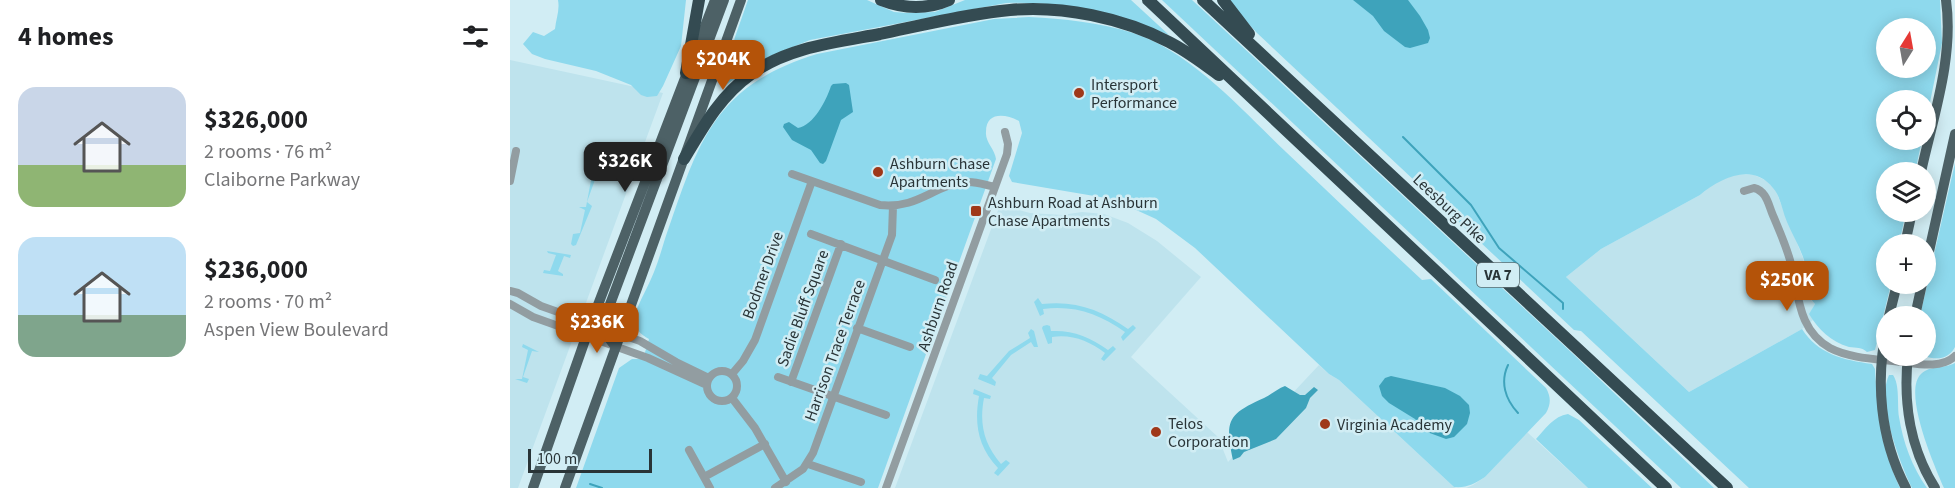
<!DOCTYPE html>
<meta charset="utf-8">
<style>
:root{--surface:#fff;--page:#f6f6f6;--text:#202124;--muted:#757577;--accent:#b45309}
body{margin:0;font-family:"Source Sans 3",sans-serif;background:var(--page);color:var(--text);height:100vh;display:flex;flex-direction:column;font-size:22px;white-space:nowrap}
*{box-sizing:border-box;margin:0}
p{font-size:20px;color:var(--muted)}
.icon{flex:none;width:33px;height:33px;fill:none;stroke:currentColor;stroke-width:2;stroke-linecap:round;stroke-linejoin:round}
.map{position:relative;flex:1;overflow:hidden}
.panel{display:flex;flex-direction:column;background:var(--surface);width:510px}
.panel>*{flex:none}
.needle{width:39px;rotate:11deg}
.tools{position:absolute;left:1366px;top:18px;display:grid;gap:12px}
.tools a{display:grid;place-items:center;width:60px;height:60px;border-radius:50%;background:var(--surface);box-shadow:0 3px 15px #0003;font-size:30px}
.scale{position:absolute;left:18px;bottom:15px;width:124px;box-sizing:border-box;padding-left:6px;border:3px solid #293437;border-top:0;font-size:16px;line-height:21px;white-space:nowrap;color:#293437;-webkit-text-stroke:4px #d1edf4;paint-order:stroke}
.price{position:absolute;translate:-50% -51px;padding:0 14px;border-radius:12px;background:var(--accent);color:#fff;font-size:20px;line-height:39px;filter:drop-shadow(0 2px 3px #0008)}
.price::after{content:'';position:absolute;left:50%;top:36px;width:18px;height:14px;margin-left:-9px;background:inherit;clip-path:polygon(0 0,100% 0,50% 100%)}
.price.current{background:#222;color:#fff}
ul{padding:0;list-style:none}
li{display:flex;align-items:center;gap:18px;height:150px;padding:0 18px}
li span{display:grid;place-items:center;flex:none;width:168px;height:120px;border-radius:18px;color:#555}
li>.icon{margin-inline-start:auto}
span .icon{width:72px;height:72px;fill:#fffc;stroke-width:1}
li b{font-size:26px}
h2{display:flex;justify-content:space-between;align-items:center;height:72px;padding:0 18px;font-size:26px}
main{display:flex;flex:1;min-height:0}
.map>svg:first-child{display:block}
.built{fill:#bee3ed}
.green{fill:#8ed9ed;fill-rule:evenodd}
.water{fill:#3ea3bb}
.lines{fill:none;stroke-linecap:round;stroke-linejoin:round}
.stream{stroke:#3ea3bb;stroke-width:2}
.minor{stroke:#929da1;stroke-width:8}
.major{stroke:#4d6166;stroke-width:10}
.highway{stroke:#344b52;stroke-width:12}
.poi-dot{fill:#9f3819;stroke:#d1edf4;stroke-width:2}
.labels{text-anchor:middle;stroke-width:5;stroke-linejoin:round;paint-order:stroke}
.shield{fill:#d1edf4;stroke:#5b6c70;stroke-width:1.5}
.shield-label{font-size:15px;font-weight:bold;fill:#293437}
.poi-label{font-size:16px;fill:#293437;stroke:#d1edf4;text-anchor:start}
.street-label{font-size:16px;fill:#293437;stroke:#d1edf4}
</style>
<main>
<section class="panel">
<h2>4 homes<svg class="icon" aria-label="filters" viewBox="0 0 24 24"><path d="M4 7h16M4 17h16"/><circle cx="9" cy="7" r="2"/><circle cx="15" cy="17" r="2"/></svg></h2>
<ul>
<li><span style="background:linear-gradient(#c9d6e8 65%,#8fb573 0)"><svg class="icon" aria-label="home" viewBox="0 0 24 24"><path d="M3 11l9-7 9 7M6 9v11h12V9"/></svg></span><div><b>$326,000</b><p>2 rooms · 76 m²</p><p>Claiborne Parkway</p></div></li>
<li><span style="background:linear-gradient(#bfe0f5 65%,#7fa58c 0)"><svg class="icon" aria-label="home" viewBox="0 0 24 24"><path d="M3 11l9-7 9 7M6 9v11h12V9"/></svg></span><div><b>$236,000</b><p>2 rooms · 70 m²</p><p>Aspen View Boulevard</p></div></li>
</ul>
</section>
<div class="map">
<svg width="1445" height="488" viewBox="0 0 1445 488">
<rect width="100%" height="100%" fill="#d1edf4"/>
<path class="built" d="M0 60 153 93 8 488H0Z
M1225 174 1244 175 1257 181 1265 189 1293 258 1298 290 1300 299 1305 304 1300 313 1303 320 1292 329 1179 392 1056 277 1091 249 1190 195 1203 184Z
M490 205 520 213 552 215 572 212 594 214 618 223 647 241 691 277 621 357 708 437 718 462 809 365 819 374 829 380 944 487 947 488H385Z
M1017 432 1078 488H956L963 485 975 477Z"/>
<path class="green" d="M48 0H176L171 46 153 86 147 96 137 97 131 95 121 85 86 71 35 59 22 54 13 44 23 32 34 36 45 29C46 19 50 10 48 0Z
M238 0H357L384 12 397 13 425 12 455 0H621L659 35C606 14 553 1 496 3L300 40 258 57 214 86H212L225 37Z
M652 0H682L1062 353 1204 488H1171Z
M719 0H1430L1432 43 1416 122V100H1377V140H1412L1405 172H1377V212H1396L1389 244H1377V284H1381L1365 350 1357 352C1352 347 1346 348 1339 347 1321 342 1308 329 1299 314L1305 304C1294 292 1298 274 1294 260 1290 247 1282 234 1277 222 1272 211 1271 197 1263 188 1243 162 1210 178 1190 195L1091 249 1056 277 1179 392 1292 329C1308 354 1333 360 1362 364L1365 369C1367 411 1372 449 1390 488H1239L1071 331 1064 330 747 33 724 8ZM1377 28H1416V68H1377Z
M519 17C554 19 589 22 623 33 680 51 733 111 776 152 821 195 867 238 912 280L921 279 1036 388C1041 397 1041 404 1036 413L975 477C964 484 957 488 944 487L829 380 819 374 685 248 646 219 602 199 502 182 499 176 512 133 509 121C496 114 476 111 476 132 475 142 485 149 486 159L368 488H66L109 368 122 359H133L139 339C129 333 122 327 125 314 130 300 138 287 144 272 148 262 151 252 154 242 187 147 201 86 307 54L484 19Z
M1445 163V347C1438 360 1426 360 1414 356H1416V316H1410Z
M78 171 94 175 87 174 77 202 82 206 66 245 63 246 61 244 63 234 70 233 75 210 69 207H76L82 175 77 173Z
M37 251 61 255 60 258 54 256 48 271 53 274V276L33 273 34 270 40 271 46 255 38 253Z
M528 298 532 304C566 300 591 310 618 329L623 325 626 328 613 341 611 337 615 332C589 314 565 305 533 309L534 314 530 316 524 302Z
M537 325 540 326 541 331C563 330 580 337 598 350L603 346 606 349 594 361 591 359 595 353C579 341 562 334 542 337V343L538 344 532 328 533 326Z
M521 329 524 331 528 347H524L521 342 501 355 482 378 486 382 485 386 468 379 470 374 477 376 499 351 520 338 518 333Z
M13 344 29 352 22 351 13 377 19 379 17 383 5 379H12L18 350 12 347Z
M1445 363V488H1434C1425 467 1392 392 1411 374 1420 365 1434 369 1445 363Z
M1379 375H1383C1390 385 1387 404 1389 417 1393 442 1402 467 1417 488H1402C1390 463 1366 401 1379 375Z
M464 389 481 396 480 399 474 398C469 424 474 444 491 464L496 460 500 463 488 476 484 473 488 468C468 447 464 424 469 396L463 394Z
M1058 414 1069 420 1142 488H1078L1026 439C1035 429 1044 416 1058 414Z"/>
<path class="water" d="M843 0H898L910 16 918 30 920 38 918 43 900 48 895 47 874 31 863 16Z
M336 83 339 85 343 112 331 120 316 161 313 164 310 163 301 150 282 140 273 127 274 124 279 122 288 128C304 125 316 101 321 86L323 84Z
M881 376 935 388 950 396 959 405 960 413 957 424 944 437 936 439 917 432 905 419 879 403 872 396 869 386 875 378Z
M775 386 790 395H795L804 387 808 390 800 398 796 408 766 439 734 452 730 457 723 460C714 419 719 414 754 398 762 394 767 389 775 386Z"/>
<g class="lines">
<path class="stream" d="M893 137 961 205 989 248 1053 303V309
M998 365C990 382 995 399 1008 413
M80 484 92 488"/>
<path class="minor" d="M282 174 370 205C409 209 423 185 456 182 466 181 475 185 485 187
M0 181 6 151
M1234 191 1244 188C1256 191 1258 203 1262 213 1269 230 1277 247 1281 264 1289 296 1288 330 1320 348 1341 359 1370 359 1392 362 1408 364 1432 369 1445 356
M301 234 425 280
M0 291 8 293 31 306 130 341 166 362 199 378
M0 304 23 317 138 358 197 385
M347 328 400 347
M197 386a15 15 0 1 1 30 0a15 15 0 1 1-30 0Z
M222 374 233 361 245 340 302 181
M268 377 376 415
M281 382 331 244
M222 398 245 428 276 482
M179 450 200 488
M298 464 351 482
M194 477 255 444
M265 488 293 469 303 453 382 235 383 206
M376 488 497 154 498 144 495 132"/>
<path class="major" d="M1411 172C1423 117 1444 58 1436 0
M1395 244 1402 212
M1416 265 1445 134
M1379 316 1387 284
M1405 316 1412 284
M1377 327C1365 380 1370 439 1396 488
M106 347C96 336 94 330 96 315L214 0
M1398 356C1393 401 1400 448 1425 488
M23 488 81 323 205 0
M55 488 231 0"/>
<path class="highway" d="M371 0C394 9 416 10 439 0
M638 0 1156 488
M693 0 1217 488
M713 0 739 34
M176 73 189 0
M174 159C193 127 210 96 241 74 278 47 327 42 370 34 413 25 457 14 500 10 552 5 613 18 659 42 677 51 692 63 709 75"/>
</g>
<g class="poi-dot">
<circle cx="569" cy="93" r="6"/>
<circle cx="368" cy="172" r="6"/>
<rect x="460" y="205" width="12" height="12" rx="3"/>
<circle cx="815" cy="424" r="6"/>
<circle cx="646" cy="432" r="6"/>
</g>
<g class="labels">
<rect class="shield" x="967" y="263" width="42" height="24" rx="4.5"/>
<g class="shield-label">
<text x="988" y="280">VA 7</text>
</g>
<g class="poi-label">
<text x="581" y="90">Intersport<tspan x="581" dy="18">Performance</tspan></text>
<text x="380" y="169">Ashburn Chase<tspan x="380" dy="18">Apartments</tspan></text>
<text x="478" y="208">Ashburn Road at Ashburn<tspan x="478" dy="18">Chase Apartments</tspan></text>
<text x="658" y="429">Telos<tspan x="658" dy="18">Corporation</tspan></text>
<text x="827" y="430">Virginia Academy</text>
</g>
<g class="street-label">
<text transform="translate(940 208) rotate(43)" y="6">Leesburg Pike</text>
<text transform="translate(252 275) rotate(-70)" y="6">Bodmer Drive</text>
<text transform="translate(427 306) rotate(-71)" y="6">Ashburn Road</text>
<text transform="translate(292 308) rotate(-70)" y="6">Sadie Bluff Square</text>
<text transform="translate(324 350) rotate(-70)" y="6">Harrison Trace Terrace</text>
</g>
</g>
</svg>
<div class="tools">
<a><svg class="needle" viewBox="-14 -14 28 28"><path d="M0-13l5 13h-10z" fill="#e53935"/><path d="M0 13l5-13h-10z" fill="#757577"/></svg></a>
<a><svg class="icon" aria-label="locate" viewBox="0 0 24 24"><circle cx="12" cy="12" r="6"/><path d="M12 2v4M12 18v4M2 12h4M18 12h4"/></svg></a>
<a><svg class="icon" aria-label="layers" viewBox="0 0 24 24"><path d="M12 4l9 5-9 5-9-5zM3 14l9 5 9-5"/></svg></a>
<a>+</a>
<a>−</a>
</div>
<div class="scale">100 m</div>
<b class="price" style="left:213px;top:91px">$204K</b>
<b class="price current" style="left:115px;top:193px">$326K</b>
<b class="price" style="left:1277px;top:312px">$250K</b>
<b class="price" style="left:87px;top:354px">$236K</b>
</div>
</main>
